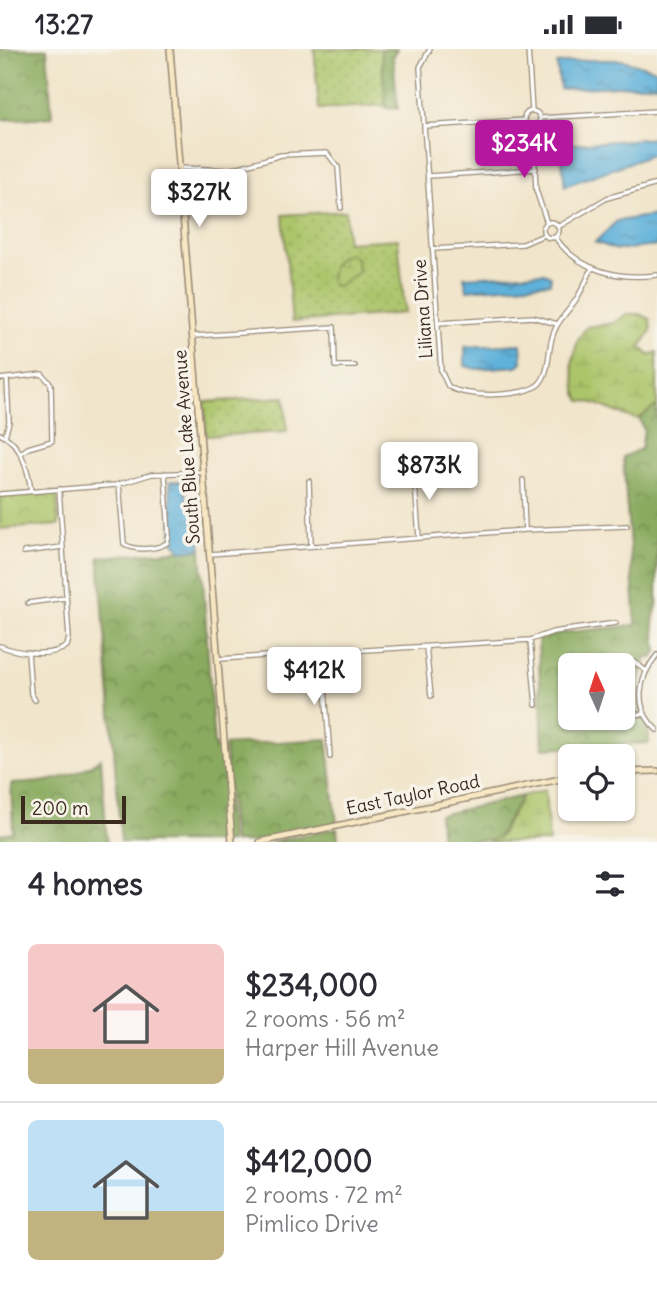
<!DOCTYPE html>
<meta charset="utf-8">
<style>
:root{--surface:#fff;--page:#f7f7f7;--text:#2b2b33;--muted:#7c7c81;--line:#e1e1e2;--accent:#b5179e}
body{margin:0;font-family:Delius,sans-serif;background:var(--page);color:var(--text);height:100vh;display:flex;flex-direction:column;font-size:26px;white-space:nowrap}
*{box-sizing:border-box;margin:0}
p{font-size:23px;color:var(--muted)}
.icon{flex:none;width:38px;height:38px;fill:none;stroke:currentColor;stroke-width:2;stroke-linecap:round;stroke-linejoin:round}
.map{position:relative;height:793px;overflow:hidden}
.details{display:flex;flex-direction:column;background:var(--surface);flex:1}
.details>*{flex:none}
.needle{width:46px;rotate:357deg}
.buttons{position:absolute;left:558px;top:604px;display:grid;gap:14px}
.buttons a{display:grid;place-items:center;width:77px;height:77px;border-radius:10px;background:var(--surface);box-shadow:0 2px 5px #0004;font-size:35px}
.scale{position:absolute;left:21px;bottom:18px;width:105px;box-sizing:border-box;padding-left:7px;border:4px solid #3b2a1e;border-top:0;font-size:19px;line-height:24px;white-space:nowrap;color:#3b2a1e;-webkit-text-stroke:5px #f7f3e8;paint-order:stroke}
.price{position:absolute;translate:-50% -60px;padding:0 16px;border-radius:7px;background:#fff;color:#222;font-size:23px;line-height:46px;filter:drop-shadow(0 2px 4px #0008)}
.price::after{content:'';position:absolute;left:50%;top:42px;width:21px;height:16px;margin-left:-10px;background:inherit;clip-path:polygon(0 0,100% 0,50% 100%)}
.price.selected{background:var(--accent);color:#fff}
ul{padding:0;list-style:none}
li{display:flex;align-items:center;gap:21px;height:175px;padding:0 28px}
li+li{border-top:2px solid var(--line)}
li span{display:grid;place-items:center;flex:none;width:196px;height:140px;border-radius:10px;color:#555}
li>.icon{margin-inline-start:auto}
span .icon{width:84px;height:84px;fill:#fffc;stroke-width:1}
li b{font-size:30px}
h2{display:flex;justify-content:space-between;align-items:center;height:84px;padding:0 28px;font-size:30px}
.status{display:flex;justify-content:space-between;align-items:center;height:49px;padding:0 35px;background:var(--surface);direction:ltr}
.status svg{height:19px;fill:currentColor}
.map>svg:first-child{display:block}
.grass{fill:url(#grass-dots);stroke:#747844;stroke-width:2}
.forest{fill:url(#forest-crowns);stroke:#626a3e;stroke-width:2}
.wetland{fill:url(#wetland-marsh);stroke:#747844;stroke-width:2}
.park{fill:url(#park-crowns);stroke:#747844;stroke-width:2}
.water{fill:url(#water-ripples);stroke:#4d6e7c;stroke-width:2}
.lines{fill:none;stroke-linecap:round;stroke-linejoin:round}
.minor-casing{stroke:#968874;stroke-width:6}
.secondary-casing{stroke:#968874;stroke-width:8}
.minor{stroke:#fff;stroke-width:3.5}
.secondary{stroke:#f8e7c3;stroke-width:5}
.labels{text-anchor:middle;stroke-width:7;stroke-linejoin:round;paint-order:stroke}
.street-label{font-size:18px;fill:#3b2a1e;stroke:#f7f3e8}
</style>
<div class="status"><b>13:27</b><svg viewBox="0 0 49 12"><path d="M0 12V9h3v3zM5 12V6h3v6zM10 12V3h3v9zM15 12V0h3v12zM26 1h20v11H26zM47 4h2v5h-2z"/></svg></div>
<div class="map">
<svg width="657" height="793" viewBox="0 0 657 793">
<defs>
<pattern id="grass-dots" width="8" height="8" patternUnits="userSpaceOnUse" patternTransform="scale(1.75)"><rect width="8" height="8" fill="#acc56a"/><path d="M2 2h.1M6 6h.1" fill="none" stroke="#95a95b" stroke-width="1.8" stroke-linecap="round"/></pattern>
<pattern id="forest-crowns" width="20" height="18" patternUnits="userSpaceOnUse" patternTransform="scale(1.75)"><rect width="20" height="18" fill="#89aa5e"/><path d="M2 6a3 3 0 1 1 6 0M12 15a3 3 0 1 1 6 0" fill="none" stroke="#718b4d"/></pattern>
<pattern id="wetland-marsh" width="20" height="14" patternUnits="userSpaceOnUse" patternTransform="scale(1.75)"><rect width="20" height="14" fill="#acc56a"/><path d="M1 5h8M5 5V1M11 12h8M15 12V8" fill="none" stroke="#95a95b"/></pattern>
<pattern id="park-crowns" width="20" height="18" patternUnits="userSpaceOnUse" patternTransform="scale(1.75)"><rect width="20" height="18" fill="#acc56a"/><path d="M2 6a3 3 0 1 1 6 0M12 15a3 3 0 1 1 6 0" fill="none" stroke="#95a95b"/></pattern>
<pattern id="water-ripples" width="26" height="14" patternUnits="userSpaceOnUse" patternTransform="scale(1.75)"><rect width="26" height="14" fill="#5fb1da"/><path d="M2 4q2-2 4 0t4 0M15 11q2-2 4 0t4 0" fill="none" stroke="#5090b0"/></pattern>
</defs>
<rect width="100%" height="100%" fill="#f7f3e8"/>
<filter id="ink" filterUnits="userSpaceOnUse"><feTurbulence type="fractalNoise" baseFrequency=".0143" numOctaves="2"/><feDisplacementMap in="SourceGraphic" scale="14" xChannelSelector="R" yChannelSelector="G"/><feConvolveMatrix kernelMatrix="1 2 1 2 8 2 1 2 1" color-interpolation-filters="sRGB"/></filter>
<filter id="wash" filterUnits="userSpaceOnUse"><feTurbulence type="fractalNoise" baseFrequency=".00686" numOctaves="4" result="noise"/><feDisplacementMap in="SourceGraphic" scale="28" xChannelSelector="R" yChannelSelector="G"/><feGaussianBlur stdDeviation="1.57" result="paint"/><feColorMatrix in="noise" values="0 0 0 0 0 0 0 0 0 0 0 0 0 0 0 0 0 1.4 0 .05"/><feComposite in="paint" operator="in"/></filter>
<g filter="url(#wash)">
<rect width="100%" height="100%" fill="#f1e5cb"/>
<path class="grass" d="M314 0H381L386 56 319 60Z
M346 162 347 193 398 190 405 264 292 273 283 166Z
M285 348 287 383 206 387 204 353Z"/>
<path class="forest" d="M0 0H47L52 68 0 71Z
M381 0H397L393 8 398 60 386 59Z
M657 356V556L653 571 657 603 652 609H645V618L634 611 573 615 567 617 562 624 569 670 644 667 648 674 649 694 543 699 538 591 553 585 636 576 623 408 641 400 644 381 639 369Z
M201 500 214 697H222L230 793H121L99 508Z
M634 615 643 621 639 635 642 663 623 664 621 616Z
M327 690 337 775 251 793H233L225 696Z
M101 709 107 793H0V785L13 783 11 735C45 734 74 730 101 709Z
M522 747 496 791 441 793 439 766Z
M337 779 338 793H270Z"/>
<path class="wetland" d="M350 205 357 210 358 223 338 237 332 236C327 223 336 205 350 205Z
M627 265H639L650 270 651 282 640 298 649 306 657 303V356L638 370C620 368 597 351 581 352L577 345 572 315 578 290 587 278 613 274Z
M545 741 549 793H488L500 787 522 747Z"/>
<path class="park" d="M53 443 57 448 59 476 0 480V447Z"/>
<path class="water" d="M587 11H623L657 21V35L560 40 557 15Z
M657 89V104L565 137 560 96Z
M657 166V197L617 201 595 193 617 172Z
M544 224 551 227 550 234 467 241 464 228Z
M521 295 522 313 517 317 476 320 465 317V298Z
M170 432H183L188 454 198 460 201 500 181 502 173 492Z"/>
</g>
<g filter="url(#ink)">
<g class="lines">
<g class="minor-casing">
<path id="minor" d="M430 0 420 18 441 322 448 337C462 349 527 349 540 334 551 321 547 299 554 283 558 271 568 263 575 252 582 242 587 230 592 219
M528 0 532 62
M524 70a8 8 0 1 1 16 0a8 8 0 1 1-16 0Z
M540 69 657 62
M424 77 525 71
M533 77 536 141 547 174
M180 119 229 121 281 106 327 104 338 118 341 159
M200 119 206 125 217 122
M428 127 536 120
M543 181a8 8 0 1 1 16 0a8 8 0 1 1-16 0Z
M558 178 607 149 657 135
M555 188C578 222 619 231 657 226
M433 200 523 195 544 186
M438 274 533 268 557 275
M193 287 334 278 335 317H355
M0 330 42 325 51 335 52 392 28 399 21 404
M0 385C22 395 28 420 31 442
M5 387 9 373 7 330
M414 420 419 488
M523 431 525 481
M309 432 311 496
M119 435 124 495C135 502 155 501 167 494L169 487 165 424
M0 445 116 436 152 425 203 423
M24 503 62 498
M210 505 525 481 627 477
M28 554 65 549
M530 591 536 656
M0 597C18 604 51 609 67 597L69 589 59 440
M426 598 431 647
M319 602 323 612 330 708
M28 603 31 645 35 651
M657 606C638 629 633 659 657 681
M219 610 530 591 553 583 616 574
M589 616 634 613 645 621
M570 618 564 624 567 666 570 668
M623 666 645 665
M571 668H594"/>
</g>
<g class="secondary-casing">
<path id="secondary" d="M170 0 232 793
M623 723 657 722
M260 793 570 728"/>
</g>
<use href="#minor" class="minor"/>
<use href="#secondary" class="secondary"/>
</g>
</g>
<g class="labels">
<g class="street-label">
<text transform="translate(423 260) rotate(-94)" y="6">Liliana Drive</text>
<text transform="translate(187 398) rotate(-94)" y="6">South Blue Lake Avenue</text>
<text transform="translate(413 746) rotate(-12)" y="6">East Taylor Road</text>
</g>
</g>
</svg>
<div class="buttons">
<a><svg class="needle" viewBox="-14 -14 28 28"><path d="M0-13l5 13h-10z" fill="#e53935"/><path d="M0 13l5-13h-10z" fill="#7c7c81"/></svg></a>
<a><svg class="icon" aria-label="locate" viewBox="0 0 24 24"><circle cx="12" cy="12" r="6"/><path d="M12 2v4M12 18v4M2 12h4M18 12h4"/></svg></a>
</div>
<div class="scale">200 m</div>
<b class="price selected" style="left:524px;top:131px">$234K</b>
<b class="price" style="left:199px;top:180px">$327K</b>
<b class="price" style="left:429px;top:453px">$873K</b>
<b class="price" style="left:314px;top:658px">$412K</b>
</div>
<section class="details">
<h2>4 homes<svg class="icon" aria-label="filters" viewBox="0 0 24 24"><path d="M4 7h16M4 17h16"/><circle cx="9" cy="7" r="2"/><circle cx="15" cy="17" r="2"/></svg></h2>
<ul>
<li><span style="background:linear-gradient(#f6c9c9 75%,#c2b280 0)"><svg class="icon" aria-label="home" viewBox="0 0 24 24"><path d="M3 11l9-7 9 7M6 9v11h12V9"/></svg></span><div><b>$234,000</b><p>2 rooms · 56 m²</p><p>Harper Hill Avenue</p></div></li>
<li><span style="background:linear-gradient(#bfe0f5 65%,#c2b280 0)"><svg class="icon" aria-label="home" viewBox="0 0 24 24"><path d="M3 11l9-7 9 7M6 9v11h12V9"/></svg></span><div><b>$412,000</b><p>2 rooms · 72 m²</p><p>Pimlico Drive</p></div></li>
</ul>
</section>
